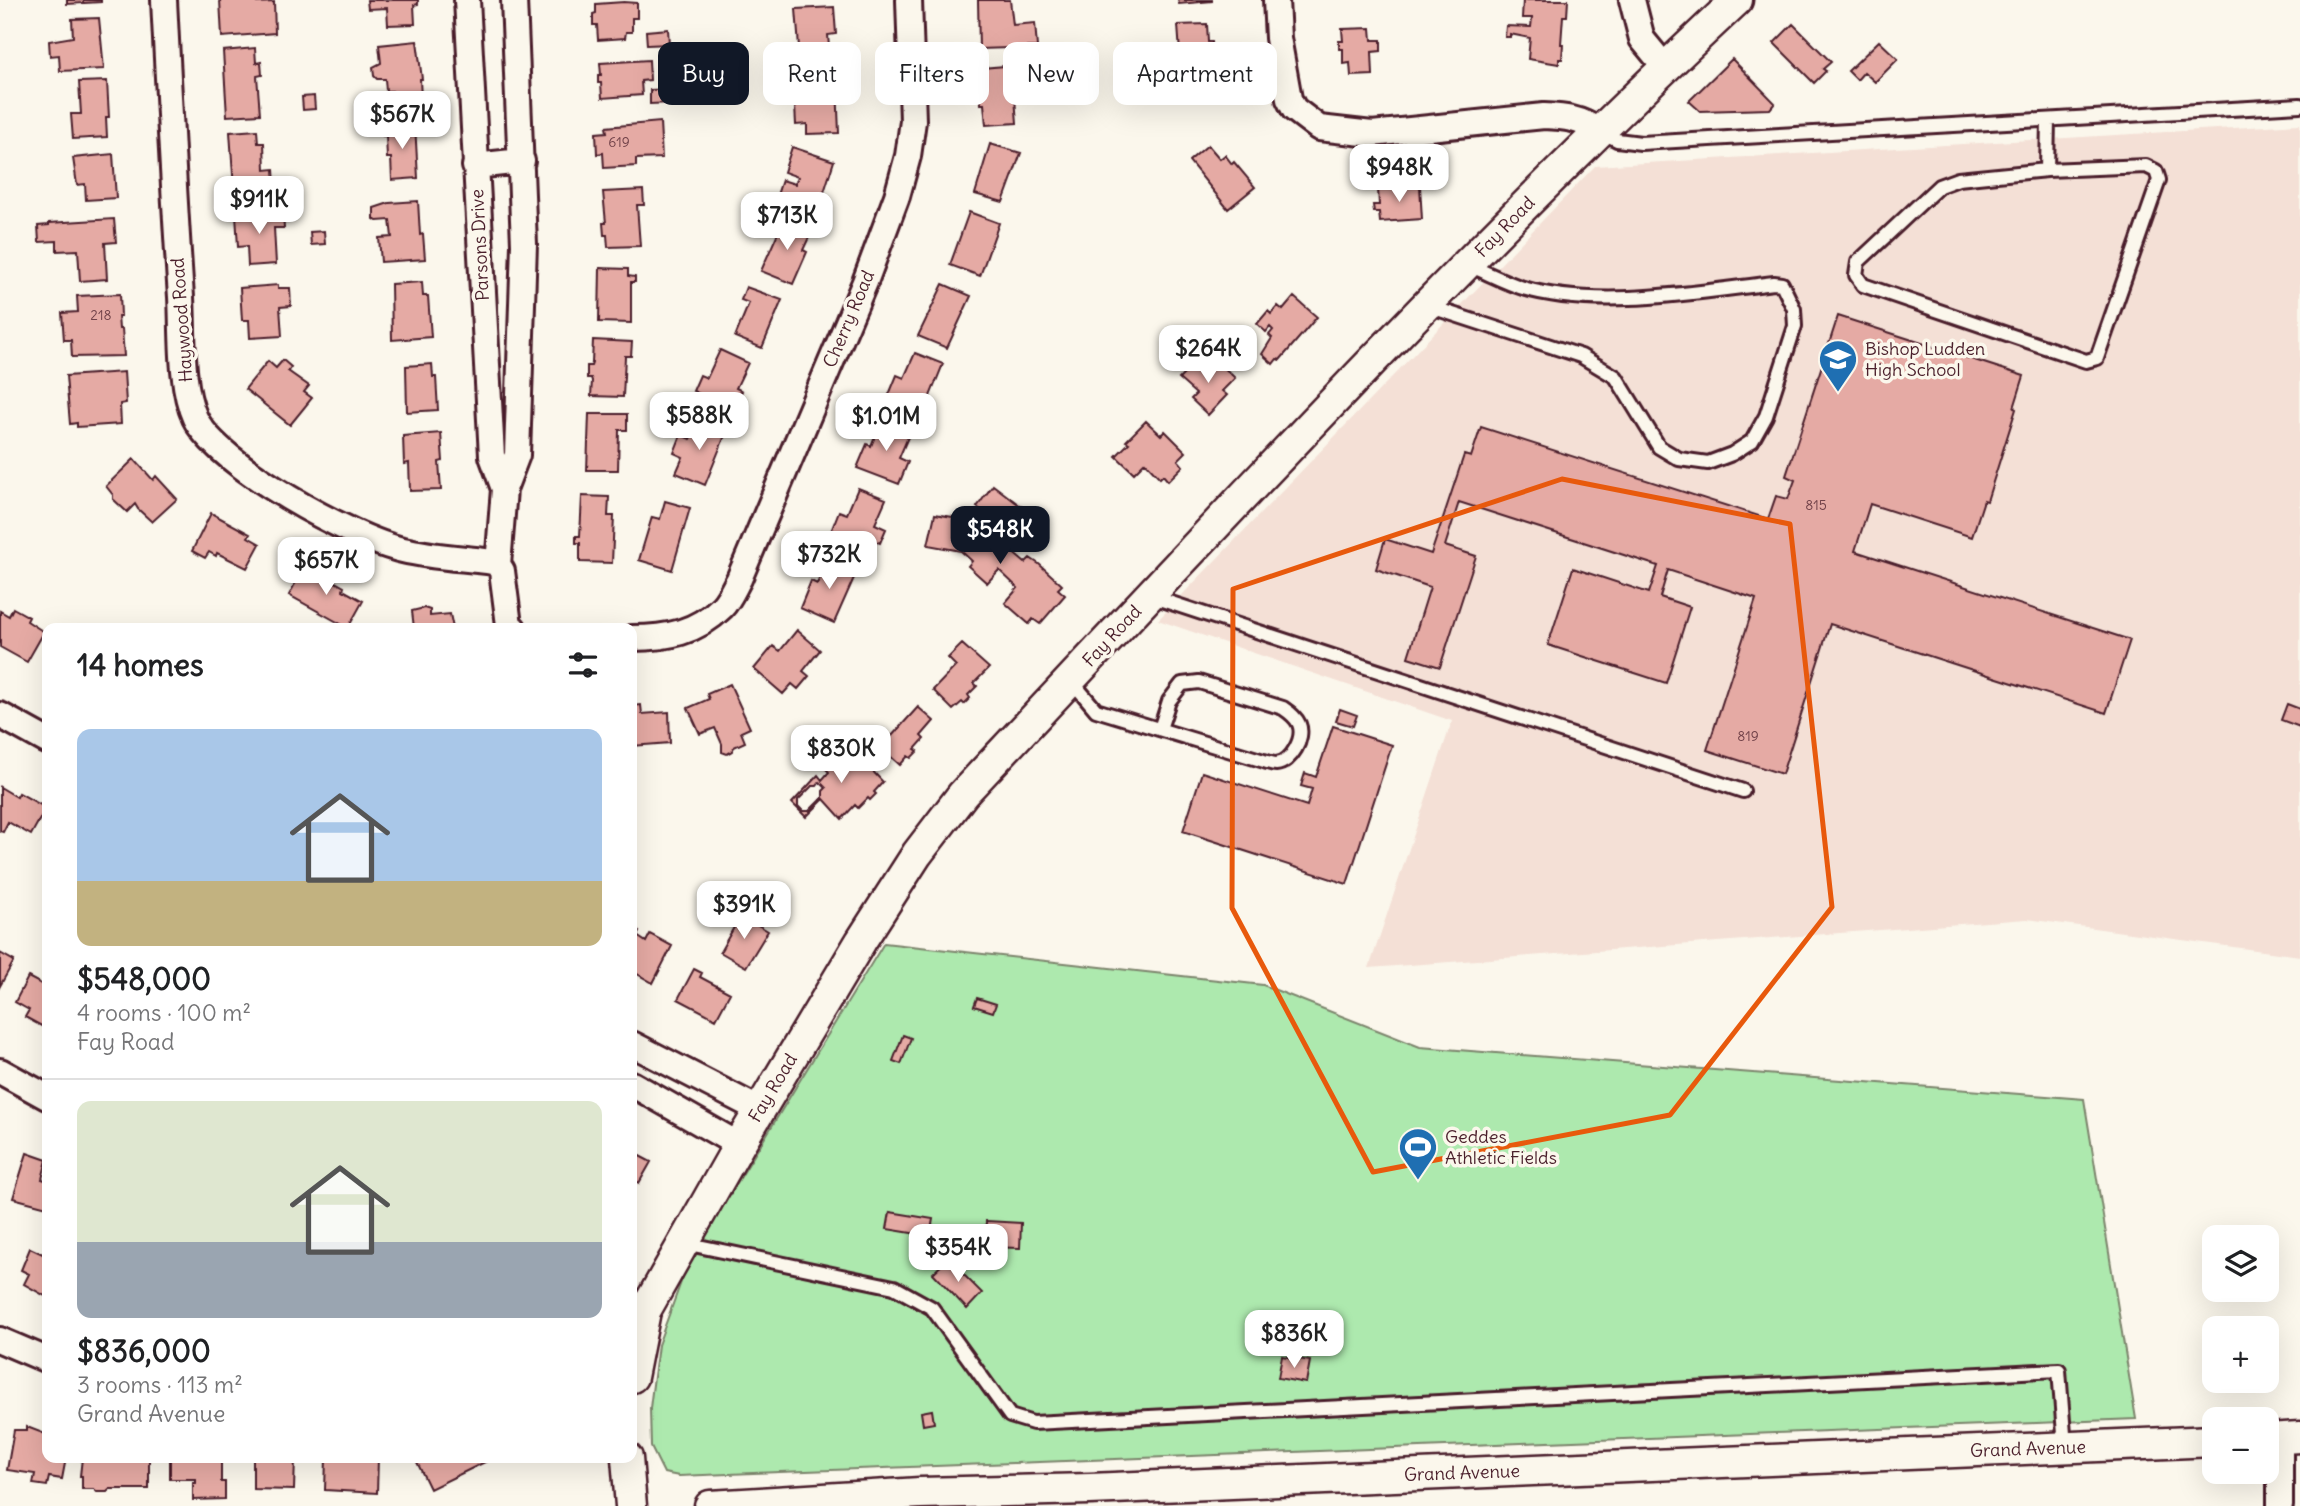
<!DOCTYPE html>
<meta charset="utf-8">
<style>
:root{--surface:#fff;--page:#f2f2f2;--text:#202124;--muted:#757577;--line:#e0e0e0;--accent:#111827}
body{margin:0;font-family:Delius,sans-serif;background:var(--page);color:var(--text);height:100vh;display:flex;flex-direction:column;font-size:26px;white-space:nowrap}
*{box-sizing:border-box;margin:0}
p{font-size:23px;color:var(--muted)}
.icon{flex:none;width:38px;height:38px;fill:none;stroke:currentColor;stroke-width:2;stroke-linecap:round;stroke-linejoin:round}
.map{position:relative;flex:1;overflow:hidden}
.side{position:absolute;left:42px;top:623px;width:595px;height:840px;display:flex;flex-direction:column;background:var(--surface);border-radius:14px;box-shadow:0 7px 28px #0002}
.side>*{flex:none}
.hud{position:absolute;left:658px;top:42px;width:665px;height:63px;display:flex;gap:14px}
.buttons{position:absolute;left:2202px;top:1225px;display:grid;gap:14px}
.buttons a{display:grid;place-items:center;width:77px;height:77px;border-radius:14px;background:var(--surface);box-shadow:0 7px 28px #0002;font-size:35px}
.price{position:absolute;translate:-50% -60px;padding:0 16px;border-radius:14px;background:#fff;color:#222;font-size:23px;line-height:46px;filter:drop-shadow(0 2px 4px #0008)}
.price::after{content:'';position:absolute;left:50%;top:42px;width:21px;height:16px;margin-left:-10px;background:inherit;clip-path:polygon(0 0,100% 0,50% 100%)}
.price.on{background:var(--accent);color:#fff}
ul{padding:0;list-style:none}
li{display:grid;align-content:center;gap:14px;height:371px;padding:0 35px}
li+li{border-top:2px solid var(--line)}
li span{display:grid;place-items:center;height:217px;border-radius:14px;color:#555}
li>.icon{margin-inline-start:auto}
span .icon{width:126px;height:126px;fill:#fffc;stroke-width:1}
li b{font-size:30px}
h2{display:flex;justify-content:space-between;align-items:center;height:84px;padding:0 35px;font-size:30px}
.tag{padding:0 24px;border-radius:14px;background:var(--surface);box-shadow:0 7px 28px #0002;font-size:24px;line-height:63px}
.tag.on{background:var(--accent);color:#fff}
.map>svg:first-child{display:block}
.built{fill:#f4e0d6}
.green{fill:#ade9ae;stroke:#7c846c;stroke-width:2}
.building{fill:#e5aaa4;stroke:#4a1f2b;stroke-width:2;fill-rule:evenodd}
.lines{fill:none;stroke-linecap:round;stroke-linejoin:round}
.service-casing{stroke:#4a1f2b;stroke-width:18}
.minor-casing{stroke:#4a1f2b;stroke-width:30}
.tertiary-casing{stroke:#4a1f2b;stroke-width:35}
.service{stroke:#fbf7ec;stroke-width:12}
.minor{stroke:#fbf7ec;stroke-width:24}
.tertiary{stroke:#fbf7ec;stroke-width:30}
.marked{fill:none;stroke:#e8590c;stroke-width:5;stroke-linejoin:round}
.labels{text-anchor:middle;stroke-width:7;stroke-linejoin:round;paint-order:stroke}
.number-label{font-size:14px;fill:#714249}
.street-label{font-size:18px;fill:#4a1f2b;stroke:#fbf7ec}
.poi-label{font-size:18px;fill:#4a1f2b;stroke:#fbf7ec;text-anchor:start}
</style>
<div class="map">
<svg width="2300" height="1506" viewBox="0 0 2300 1506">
<rect width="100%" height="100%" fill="#fbf7ec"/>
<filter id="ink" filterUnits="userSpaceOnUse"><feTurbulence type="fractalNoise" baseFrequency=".0143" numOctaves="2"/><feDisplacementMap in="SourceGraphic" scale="14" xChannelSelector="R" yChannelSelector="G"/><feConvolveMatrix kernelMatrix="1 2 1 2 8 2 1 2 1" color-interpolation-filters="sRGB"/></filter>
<g filter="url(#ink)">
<path class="built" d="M2300 124V956L2027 919 1369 968 1452 721 1158 620 1595 166Z"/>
<path class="green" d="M884 943 1263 985 1420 1047 2084 1099 2136 1419 679 1476 664 1473 651 1447 650 1408 658 1345 688 1263Z"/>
<path class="building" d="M67 0H101V2L67 4Z
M220 0H257V3L274 2 275 33 222 37Z
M367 0H418V4L414 5 415 24 388 25 387 8 368 9Z
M978 0H1010L1013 25 1035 23 1037 47 979 49Z
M1178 0H1212V1L1179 4Z
M1523 0H1568L1567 16H1563L1561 44H1563L1562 59H1559V64L1528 59 1530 38 1510 34V37H1505L1506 26 1531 27 1532 18H1522Z
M624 2 637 3V18H632V32H626L625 38 598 40 597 25H593V14L596 13V4Z
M834 7 836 34 828 35 830 58 800 60 796 9Z
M99 18 104 69 60 71 59 55 50 56 49 41 73 37 72 19Z
M1207 24 1208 42H1212L1213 61H1216L1217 87H1183L1182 73H1172L1171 53H1180L1178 25Z
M1793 24 1831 62 1823 69 1826 71 1814 83 1774 43Z
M1371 28 1372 40H1381V51L1372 52 1373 75 1351 76 1350 63 1343 64V49H1339V41H1343L1342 29Z
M668 29 669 44 647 45 646 31Z
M417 41 422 79H420L421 98 393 100 392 91H386L385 79H377L374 76 373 67 381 63 379 45Z
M1879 41 1898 59 1875 82 1864 72 1857 80 1848 71Z
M255 48 256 63 261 62 262 75 257 76 260 114 227 116 223 51Z
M1732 59 1775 103 1770 109 1700 111 1689 101Z
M649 60 650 80 641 81 642 95 602 98 601 83H598V75H601L600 63Z
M1028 64 1029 84 1014 85 1017 123 986 125 984 104H981L980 88H983L982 68Z
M107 81 109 117H106L107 137 73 139 71 114H81L79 82Z
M837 85 839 133 807 134V124L796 125 794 86Z
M671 89 672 103 650 104V90Z
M314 96 315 109 303 110 302 97Z
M660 122 662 158 636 159V166L604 168 603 153 597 154 596 133 607 132 606 127Z
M415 124 418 178 392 180 391 158H387L386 136H383L382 128H385V125Z
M257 130 258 143H264L265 170 274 169 275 186 234 189 230 132Z
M990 144 1021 153 1003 202 975 194Z
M1208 145 1220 159 1225 155 1232 164 1234 162 1255 187 1228 209 1189 161Z
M792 147 834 161 818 211 776 198 782 180 795 184 798 177 784 172Z
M113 154 116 198 86 200 85 184 77 185 73 158Z
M1405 184V187L1420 186 1422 219 1380 222 1379 212H1374L1373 205H1379L1378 189Z
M643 190 644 205H637L640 246 608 247 607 235H604L603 223H606L603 192Z
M418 201 420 235 423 234 425 259 381 262 379 238 392 237 390 220 377 221 374 219V208L389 203Z
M272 212V214L283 213 284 228H274L276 264 248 266 247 246 238 247 236 215Z
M969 212 999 223 980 276 950 265Z
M114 219 116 242 105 243 107 279 80 281 78 250 57 251V241L39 242 38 226 49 225V223Z
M784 219 812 231 803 250 807 252 793 284 761 271Z
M324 231 325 244 311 245 310 232Z
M600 268 628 269V276L635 277V282H631V323L599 322Z
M422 282 423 296H428L431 337 392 340 391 284Z
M943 284 971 296 947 348 918 336Z
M278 285V288H290L291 306 280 307 282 336 250 338 249 320H242L240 288Z
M746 287 782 300 762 348 735 337 749 303 741 300Z
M120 294 121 316H118L119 329H122L124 356 72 357 71 340H64L62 313 78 312 77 296Z
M1294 297 1317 317 1280 360 1277 359 1273 364 1262 354 1272 338 1269 335 1273 330 1270 327 1266 332 1257 324 1268 311 1271 314 1278 306 1283 310Z
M1838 316 2024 376 2014 408 2016 409 1987 501 1984 500 1972 537 1870 504 1855 551 2130 640 2106 713 1830 624 1782 774 1707 750 1756 599 1668 570 1660 597 1690 607 1666 683 1548 645 1573 568 1649 593 1658 566 1459 502 1445 546 1476 556 1440 667 1408 657 1430 587 1376 569 1385 539 1431 554 1464 455 1471 457 1481 427 1768 519 1776 496 1788 499 1795 480 1786 476Z
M593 340 632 342 631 356H625L623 397 591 396 592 381 591 378H587V366H591L592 363Z
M720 350 748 363 736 388 742 391 730 418 696 403 700 394 693 391 700 375 707 378Z
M915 353 943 364 922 416 886 402 897 375 904 378Z
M1214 358 1235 378 1222 391 1227 395 1208 415 1191 399 1196 394 1179 379 1194 364 1202 371Z
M283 360 291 367 288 371 309 386 304 392 312 398 290 425 245 389 268 361 276 368Z
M432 364 433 377H436L438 410 407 412 406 366Z
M124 372 126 403 120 404 121 424 77 427V423L70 424 66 376Z
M589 414H627V430H619L618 470H587Z
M882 419 911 430 899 458 908 462 899 484 857 468 867 444 871 446Z
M698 421 726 433 705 485 676 473 683 457 674 453 681 435 690 439Z
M1146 421 1161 435 1165 431 1186 452 1178 460 1183 466 1168 481 1163 475 1160 478 1145 462 1134 473 1116 456 1129 443 1126 441Z
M441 433 443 461 439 462 441 490 410 491 409 463 404 464 403 436Z
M134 459 153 480 156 476 177 499 152 522 138 509 135 504 127 512 113 499V495L106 486Z
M993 485 1026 510 1009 532 977 507Z
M858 488 886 499 875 524 886 529 880 543 869 539 863 553 828 539 839 511 847 514Z
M582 496 609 497 608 516H614L612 563 580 562V543H576V536H580Z
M665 501 690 508 672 570 639 560 652 517 660 519Z
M211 513 250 534 248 537 260 544 247 568 217 553 216 556 209 552 205 558 192 551Z
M935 514 976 521 1025 563 1030 558 1039 564 1062 585 1058 589 1065 595 1040 624 1033 619 1029 624 1005 603 1018 588 999 570 987 583 968 566 972 561 961 551 928 545Z
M828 559 857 571 834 623 800 608 811 581 817 584Z
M305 565 344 587 343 590 363 601 348 628 289 595Z
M13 608 29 617 27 621 44 632 27 662 0 647V611L9 616Z
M424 608 430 610V616L450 614 453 628H414L412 611Z
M797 630 820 650 803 671 809 676 798 689 792 684 783 694 754 669 773 646 780 651Z
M962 644 989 668 974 683 977 686 968 695 970 698 964 704 962 702 953 710 933 690 956 666 948 658Z
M730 684 750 728 741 732 745 742 734 747 732 751 727 754 722 752V744L715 728 700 734 688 708 709 699 707 694Z
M2287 704 2300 709V727L2281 720Z
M641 705 642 714 669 712 670 743 632 746V706Z
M918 707 934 721 921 736 924 739 915 749 918 751 911 758 908 756 900 765 881 748Z
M1340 709 1357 715 1353 726 1336 721Z
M1333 726 1392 745 1347 884 1183 831 1202 772 1307 806 1312 789 1301 786 1305 773 1316 777Z
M846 743 883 782 874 792 876 794 870 800 868 798 858 808 855 805 842 819 824 799 806 817 792 803 818 775 822 780 829 772 824 767ZM820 782 826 788 823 791V797L809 811H803L798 806V800L812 786H817Z
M0 787 17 797 19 793 46 808 31 835 8 822 3 832 0 831Z
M741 915 768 931 746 967 720 952Z
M632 928 639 932 637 936 646 942 650 934 672 946 653 983 632 971Z
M0 953 14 961 0 986Z
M694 969 702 973 700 977 730 993 716 1019 678 999Z
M28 977 47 987V1029L25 1017 29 1010 15 1002Z
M977 998 996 1004 993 1012 974 1006Z
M903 1035 911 1038 901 1064 893 1061Z
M632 1152 651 1162 639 1183 634 1180 632 1183Z
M27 1153 47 1160 42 1179 45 1180 47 1175V1207L13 1198Z
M890 1212 933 1219 930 1236 887 1229Z
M986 1221 1021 1223 1020 1248 985 1247Z
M30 1248 47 1256V1297L24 1284 29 1274 21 1270Z
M948 1259 982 1293 967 1309 933 1273Z
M1282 1356 1310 1361 1306 1383 1278 1378Z
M932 1410 934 1423 923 1425 921 1412Z
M47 1424V1458H66L62 1479 49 1477 47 1486 33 1484 35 1474 7 1470 14 1430H27V1427L45 1434Z
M82 1458H149V1489H110L107 1492H97L94 1489H82V1476H80Z
M170 1458H221V1482H225V1499L193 1500V1483H196V1479H170Z
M253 1458H295L294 1490 253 1489Z
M326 1458H378L377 1493 325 1490Z
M415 1458H493L430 1489Z"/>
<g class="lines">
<g class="service-casing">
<path id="service" d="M1602 132 1617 140 1641 143 2300 105
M2047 170 2146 166 2156 171 2159 180 2097 358 2086 361 1863 285 1856 275 1858 262 1939 186 1958 179 2047 170 2048 120
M1428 306 1581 356 1616 377 1659 447 1679 459 1708 463 1732 454 1752 441 1766 416 1795 326 1794 309 1782 284 1774 283C1697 292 1598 310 1523 288 1504 282 1486 272 1468 265
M1150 596 1743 791
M1071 680 1096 710 1264 761C1268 762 1272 764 1276 764 1291 763 1305 738 1299 724 1296 717 1289 712 1283 708L1199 682 1182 684 1169 701 1160 729
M684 1243 894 1287 932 1308 1010 1416 1033 1423 2059 1370 2065 1447"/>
</g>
<g class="minor-casing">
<path id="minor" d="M164 0C169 99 174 198 181 297 183 334 180 385 195 418 217 465 353 539 403 550 432 557 463 558 493 562L498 565
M467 0 492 456 504 489
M1276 0 1278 38 1289 99 1294 109 1319 128 1372 134 1544 116C1565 117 1580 118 1598 131
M1632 0 1642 39 1665 67
M475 166 522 161
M498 565 504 489 517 455 524 244 514 0
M498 565 502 571 509 625 513 628
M632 638C667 638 696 633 722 607 729 600 734 588 739 579L865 282 897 196 908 156 913 121 909 0
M0 715 47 741
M632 1044 760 1110
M0 1071 47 1097
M632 1084 739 1145
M0 1340 47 1360
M2280 1438V1506"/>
</g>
<g class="tertiary-casing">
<path id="tertiary" d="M632 1377 645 1311 739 1145 861 941 917 854 963 794C1216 525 1467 252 1737 0
M2266 1439 2300 1437
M627 1458 631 1506
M710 1506 920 1493 1090 1489 2214 1441"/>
</g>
<use href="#service" class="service"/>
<use href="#minor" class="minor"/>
<use href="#tertiary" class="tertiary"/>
</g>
</g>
<path class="marked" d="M1562 479 1790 524 1832 907 1670 1115 1373 1172 1232 908 1233 589Z"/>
<defs>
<g id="school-pin" transform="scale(2.0125)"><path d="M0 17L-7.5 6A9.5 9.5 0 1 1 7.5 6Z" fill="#1f6fb2" stroke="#fbf7ec"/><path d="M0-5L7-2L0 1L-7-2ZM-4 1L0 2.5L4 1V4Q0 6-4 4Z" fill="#fff"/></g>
<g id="stadium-pin" transform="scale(2.0125)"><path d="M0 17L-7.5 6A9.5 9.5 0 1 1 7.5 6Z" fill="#1f6fb2" stroke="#fbf7ec"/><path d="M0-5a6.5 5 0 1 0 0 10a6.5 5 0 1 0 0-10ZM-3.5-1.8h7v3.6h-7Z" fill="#fff"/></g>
</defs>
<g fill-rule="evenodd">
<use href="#school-pin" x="1838" y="359"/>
<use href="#stadium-pin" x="1418" y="1147"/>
</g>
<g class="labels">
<g class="number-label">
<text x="619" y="147">619</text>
<text x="101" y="320">218</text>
<text x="1816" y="510">815</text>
<text x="1748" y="741">819</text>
</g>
<g class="street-label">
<text transform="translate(1505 227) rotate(-46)" y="6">Fay Road</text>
<text transform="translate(480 245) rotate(-93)" y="6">Parsons Drive</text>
<text transform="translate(849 319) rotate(-67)" y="6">Cherry Road</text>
<text transform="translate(182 320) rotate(-94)" y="6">Haywood Road</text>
<text transform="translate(1112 636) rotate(-47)" y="6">Fay Road</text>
<text transform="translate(773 1088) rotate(-59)" y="6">Fay Road</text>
<text transform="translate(2028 1449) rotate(-2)" y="6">Grand Avenue</text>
<text transform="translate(1462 1473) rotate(-2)" y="6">Grand Avenue</text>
</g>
<g class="poi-label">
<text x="1865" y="355">Bishop Ludden<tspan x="1865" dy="21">High School</tspan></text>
<text x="1445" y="1143">Geddes<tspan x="1445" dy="21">Athletic Fields</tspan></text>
</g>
</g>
</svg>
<div class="buttons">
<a><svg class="icon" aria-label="layers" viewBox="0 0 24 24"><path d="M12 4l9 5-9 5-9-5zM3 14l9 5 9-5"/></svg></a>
<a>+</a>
<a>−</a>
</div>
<b class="price" style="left:402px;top:151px">$567K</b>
<b class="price" style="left:1399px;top:204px">$948K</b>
<b class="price" style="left:259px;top:236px">$911K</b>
<b class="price" style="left:787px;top:252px">$713K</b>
<b class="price" style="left:1208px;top:385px">$264K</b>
<b class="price" style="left:699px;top:452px">$588K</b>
<b class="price" style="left:886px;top:453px">$1.01M</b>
<b class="price on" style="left:1000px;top:566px">$548K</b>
<b class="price" style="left:829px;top:591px">$732K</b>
<b class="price" style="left:326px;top:597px">$657K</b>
<b class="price" style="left:841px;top:785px">$830K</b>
<b class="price" style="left:744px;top:941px">$391K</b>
<b class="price" style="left:958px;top:1284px">$354K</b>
<b class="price" style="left:1294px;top:1370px">$836K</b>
<div class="hud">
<a class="tag on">Buy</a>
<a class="tag">Rent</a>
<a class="tag">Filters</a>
<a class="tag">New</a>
<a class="tag">Apartment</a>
</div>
<section class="side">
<h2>14 homes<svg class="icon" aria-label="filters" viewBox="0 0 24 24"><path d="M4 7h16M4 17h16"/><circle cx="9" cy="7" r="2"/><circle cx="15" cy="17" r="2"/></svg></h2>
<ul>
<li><span style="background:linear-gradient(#a9c7e8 70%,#c2b280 0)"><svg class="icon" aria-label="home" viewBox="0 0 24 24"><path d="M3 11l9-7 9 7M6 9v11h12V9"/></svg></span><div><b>$548,000</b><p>4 rooms · 100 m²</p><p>Fay Road</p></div></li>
<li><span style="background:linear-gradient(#dfe7d0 65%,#9aa5b1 0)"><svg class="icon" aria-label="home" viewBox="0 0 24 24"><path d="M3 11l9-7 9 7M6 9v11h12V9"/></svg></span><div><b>$836,000</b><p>3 rooms · 113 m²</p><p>Grand Avenue</p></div></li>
</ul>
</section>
</div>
